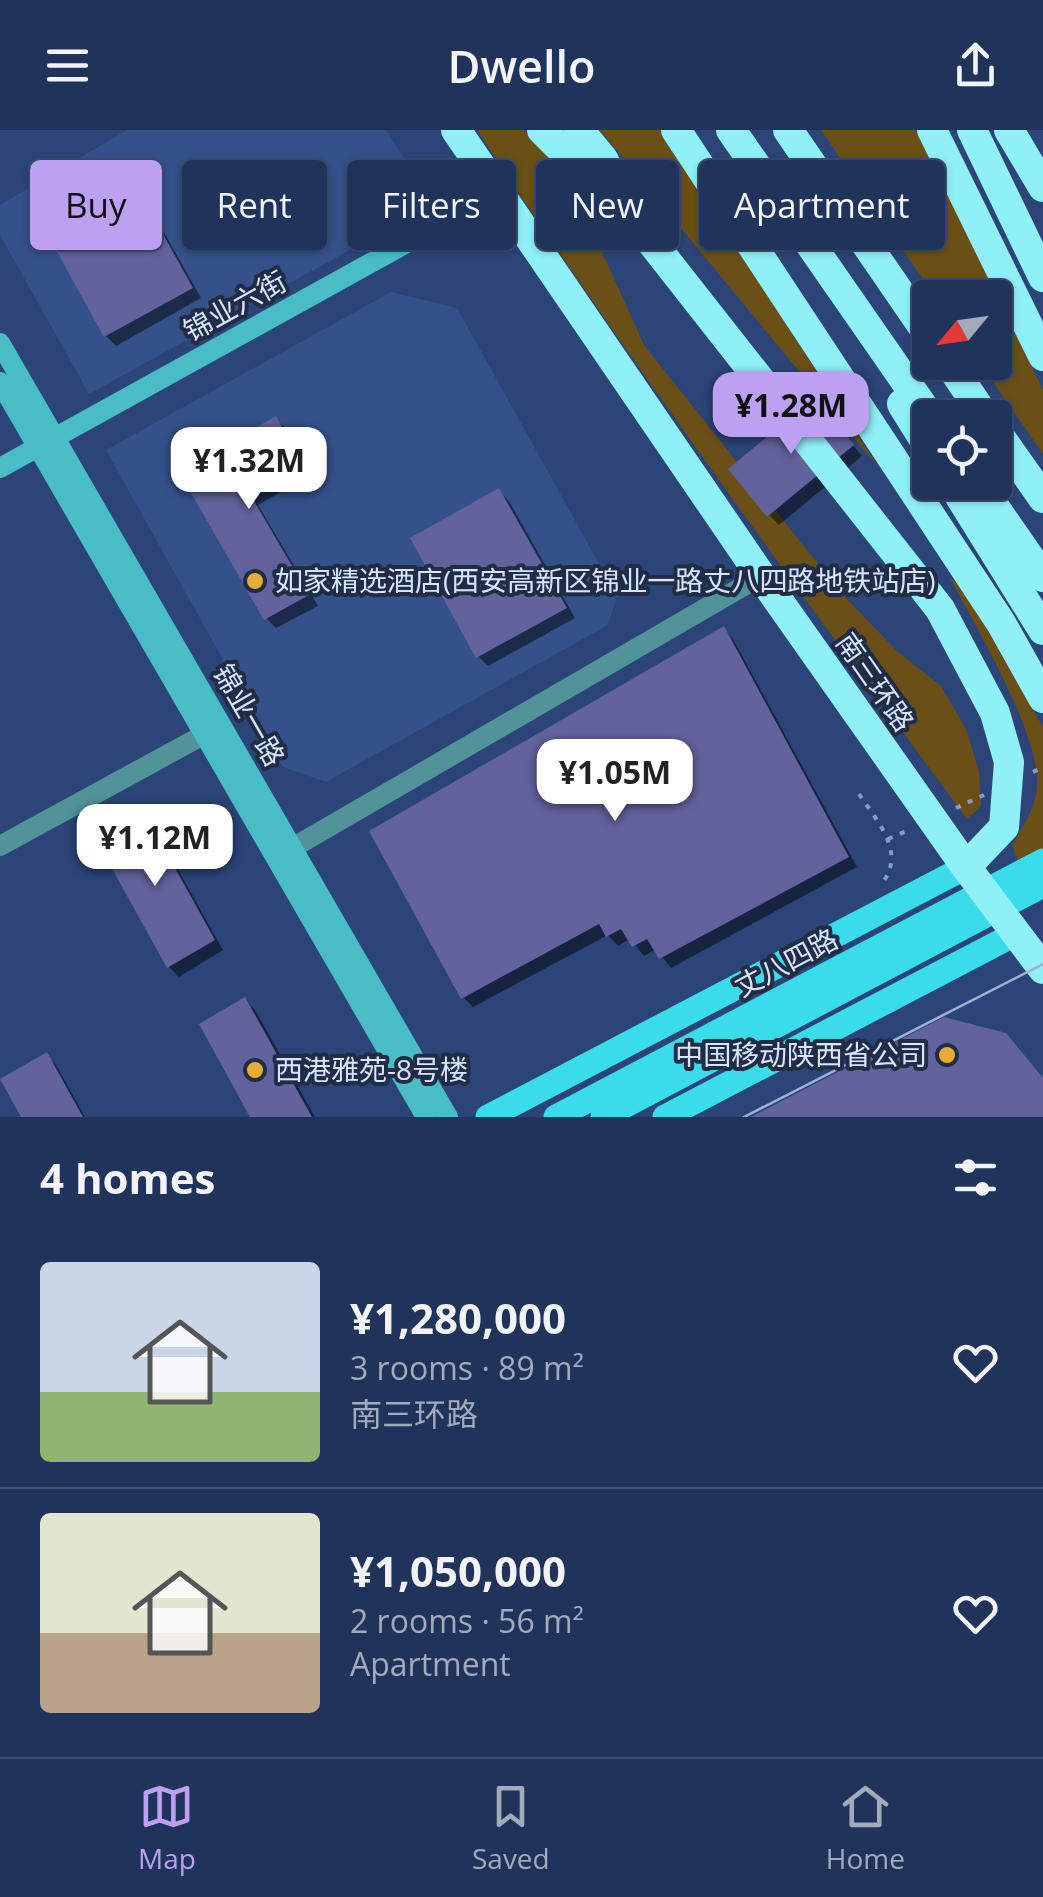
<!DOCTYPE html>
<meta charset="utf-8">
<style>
:root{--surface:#20345b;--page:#283c61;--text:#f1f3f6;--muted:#a2aabb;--line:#3d4f71;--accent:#bca0f2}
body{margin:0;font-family:"Open Sans","Noto Sans SC",sans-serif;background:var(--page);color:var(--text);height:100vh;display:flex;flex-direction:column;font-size:38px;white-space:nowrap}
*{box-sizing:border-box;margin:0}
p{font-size:32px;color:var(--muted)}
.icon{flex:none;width:55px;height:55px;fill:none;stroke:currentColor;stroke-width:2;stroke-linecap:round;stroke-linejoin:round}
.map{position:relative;height:987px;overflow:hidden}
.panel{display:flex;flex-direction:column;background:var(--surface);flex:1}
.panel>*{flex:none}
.top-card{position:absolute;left:30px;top:30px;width:985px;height:90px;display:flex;gap:20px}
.needle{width:65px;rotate:241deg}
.controls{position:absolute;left:912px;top:150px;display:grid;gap:20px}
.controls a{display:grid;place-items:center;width:100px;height:100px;border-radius:10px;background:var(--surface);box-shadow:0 2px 8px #0004,0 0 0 2px var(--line);font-size:50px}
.price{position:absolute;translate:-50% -85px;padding:0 22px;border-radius:20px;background:#fff;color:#222;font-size:32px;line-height:65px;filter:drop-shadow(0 2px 5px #0008)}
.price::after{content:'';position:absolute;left:50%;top:60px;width:30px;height:22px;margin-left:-15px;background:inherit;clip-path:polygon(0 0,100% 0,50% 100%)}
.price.on{background:var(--accent);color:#111}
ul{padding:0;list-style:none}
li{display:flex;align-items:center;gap:30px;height:250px;padding:0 40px}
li+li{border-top:2px solid var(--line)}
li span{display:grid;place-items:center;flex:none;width:280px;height:200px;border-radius:10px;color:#555}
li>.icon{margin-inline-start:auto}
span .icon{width:120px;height:120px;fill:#fffc;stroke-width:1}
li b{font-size:42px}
h2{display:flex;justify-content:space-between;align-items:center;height:120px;padding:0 40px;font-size:42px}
.tag{padding:0 35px;border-radius:10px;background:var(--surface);box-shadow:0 2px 8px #0004,0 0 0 2px var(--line);font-size:35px;line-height:90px}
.tag.on{background:var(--accent);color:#111}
header{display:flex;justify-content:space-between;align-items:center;height:130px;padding:0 40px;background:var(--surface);font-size:45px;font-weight:600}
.tab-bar{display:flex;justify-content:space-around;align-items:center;height:140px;border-top:2px solid var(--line);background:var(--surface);font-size:28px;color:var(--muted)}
.tab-bar a{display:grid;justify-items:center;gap:5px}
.tab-bar .on{color:var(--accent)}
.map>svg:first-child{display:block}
.built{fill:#35518a}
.green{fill:#6a4f17}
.shadow{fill:#0007}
.building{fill:#62629d}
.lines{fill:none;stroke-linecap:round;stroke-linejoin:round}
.path{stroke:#899cc1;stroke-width:4;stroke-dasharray:5 8;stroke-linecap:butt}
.street{stroke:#519399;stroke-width:20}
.secondary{stroke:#49bdc6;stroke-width:20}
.primary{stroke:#39dde9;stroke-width:25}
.highway{stroke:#90f0f7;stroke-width:30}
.tram{stroke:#a0b2d3;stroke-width:2.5}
.poi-dot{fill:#e5ad35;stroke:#202d45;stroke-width:4}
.labels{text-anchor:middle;stroke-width:8;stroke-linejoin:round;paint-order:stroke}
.street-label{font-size:28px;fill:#d7e5fe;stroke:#202d45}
.poi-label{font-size:28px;fill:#d7e5fe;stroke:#202d45;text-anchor:start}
</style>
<header><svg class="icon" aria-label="menu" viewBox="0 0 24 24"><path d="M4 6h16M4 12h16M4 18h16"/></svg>Dwello<svg class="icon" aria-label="share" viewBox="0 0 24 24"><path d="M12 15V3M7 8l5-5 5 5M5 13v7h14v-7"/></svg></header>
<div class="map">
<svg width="1043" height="987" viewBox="0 0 1043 987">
<rect width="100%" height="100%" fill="#2b4579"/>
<path class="built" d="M127 0H386L433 74 89 264 0 105V75Z
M391 162 457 178 617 466 608 495 326 652 283 637 106 320Z"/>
<path class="green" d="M477 0H524L559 39 585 84 644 215 842 464 898 522 941 556 966 599 979 641 981 676 967 689C799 462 632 235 477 0Z
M600 0H661L878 337Z
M821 0H916L1043 260V324L980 233 995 232V168L935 167Z
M950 448 963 456 1043 597V769L1031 768 1012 715C1022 698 1036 677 1037 657 1040 602 976 498 950 448Z"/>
<path class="shadow" d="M127 44 137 54 201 168 116 216 106 206Z
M824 280 862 326 779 395 769 385Z
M276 290 286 299 310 345 258 375 318 476 276 498 266 488 182 342Z
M499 361 509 371 575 488 488 536 478 526Z
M724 499 733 509 857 737 671 838 656 819 644 826 630 809 618 816 608 805 473 877 463 867Z
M142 683 152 693 223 820 179 847 169 837 98 707Z
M245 870 255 880 315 987H253Z
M47 925 56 935 85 987H24Z"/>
<path class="building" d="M128 41 193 158 104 207 39 89Z
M815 267 854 315 767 387 728 339Z
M276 286 302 335 250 364 309 465 264 490 179 342Z
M499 358 567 478 476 528 410 408Z
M724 496 849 727 659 829 647 809 632 817 621 799 606 807 599 794 461 869 369 701Z
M143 680 215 810 167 838 94 706Z
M245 867 312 987H250L199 894Z
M944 887 1006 903 1043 948V987H751Z
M47 922 83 987H21L0 949Z"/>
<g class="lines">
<path class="path" d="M1033 642 1043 637
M859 664C878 693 908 723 880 756
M956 678 984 665
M888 709 911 699"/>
<path class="street" d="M0 716 216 598
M294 717 761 446"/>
<path class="secondary" d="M0 213 448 987
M0 252 426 987
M0 338 497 63"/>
<path class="primary" d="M488 987 966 737
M556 987 1043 731
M603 987 1043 755
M665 987 1015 804"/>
<path class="highway" d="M456 0 761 446 966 737 1043 839
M542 0 642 100 940 479 995 583 1009 632 1004 697 966 737
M579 0 603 29 624 68
M676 0 1001 493 1043 568
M731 0 931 288
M788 0 930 207
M932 0 1043 226
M972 0 1043 147
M1009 0 1043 57
M948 232 986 288
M902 274 930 319
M995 300 1043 368
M951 352 1043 500
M977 352 1043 447"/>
<path class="tram" d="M744 987 1043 834"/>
</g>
<g class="poi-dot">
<circle cx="255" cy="451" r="10"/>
<circle cx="947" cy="925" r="10"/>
<circle cx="255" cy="940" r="10"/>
</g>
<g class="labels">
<g class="street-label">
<text transform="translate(235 176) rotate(-29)" y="10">锦业六街</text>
<text transform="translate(875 552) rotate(55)" y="10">南三环路</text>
<text transform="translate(249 585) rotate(60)" y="10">锦业一路</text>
<text transform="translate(786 833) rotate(-28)" y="10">丈八四路</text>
</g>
<g class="poi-label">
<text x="275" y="461">如家精选酒店(西安高新区锦业一路丈八四路地铁站店)</text>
<text x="927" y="935" text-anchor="end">中国移动陕西省公司</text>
<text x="275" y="950">西港雅苑-8号楼</text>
</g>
</g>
</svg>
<div class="controls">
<a><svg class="needle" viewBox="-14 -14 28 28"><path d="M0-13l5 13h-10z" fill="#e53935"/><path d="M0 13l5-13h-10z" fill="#a2aabb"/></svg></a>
<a><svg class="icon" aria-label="locate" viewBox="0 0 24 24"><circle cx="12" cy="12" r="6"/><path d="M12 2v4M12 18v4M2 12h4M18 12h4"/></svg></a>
</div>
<b class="price on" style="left:791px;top:327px">¥1.28M</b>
<b class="price" style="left:249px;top:382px">¥1.32M</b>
<b class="price" style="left:615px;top:694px">¥1.05M</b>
<b class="price" style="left:155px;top:759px">¥1.12M</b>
<div class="top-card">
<a class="tag on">Buy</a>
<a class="tag">Rent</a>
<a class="tag">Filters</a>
<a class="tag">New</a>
<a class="tag">Apartment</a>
</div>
</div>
<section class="panel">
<h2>4 homes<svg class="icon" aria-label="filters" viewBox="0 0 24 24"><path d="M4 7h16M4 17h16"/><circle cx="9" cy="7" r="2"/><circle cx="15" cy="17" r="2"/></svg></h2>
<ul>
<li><span style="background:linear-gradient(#c9d6e8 65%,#8fb573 0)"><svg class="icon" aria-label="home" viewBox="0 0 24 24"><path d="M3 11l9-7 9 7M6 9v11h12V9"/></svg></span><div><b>¥1,280,000</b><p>3 rooms · 89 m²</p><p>南三环路</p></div><svg class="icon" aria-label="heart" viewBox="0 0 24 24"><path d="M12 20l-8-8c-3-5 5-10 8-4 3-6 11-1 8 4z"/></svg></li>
<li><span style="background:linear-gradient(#dfe7d0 60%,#b9a48a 0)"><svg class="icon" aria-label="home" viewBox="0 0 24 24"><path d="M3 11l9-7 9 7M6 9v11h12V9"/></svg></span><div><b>¥1,050,000</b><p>2 rooms · 56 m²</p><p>Apartment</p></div><svg class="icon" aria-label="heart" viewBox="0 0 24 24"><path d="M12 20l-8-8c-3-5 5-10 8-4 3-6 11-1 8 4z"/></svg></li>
</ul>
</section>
<nav class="tab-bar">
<a class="on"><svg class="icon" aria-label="map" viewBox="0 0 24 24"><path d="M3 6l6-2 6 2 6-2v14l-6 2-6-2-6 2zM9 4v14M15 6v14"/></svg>Map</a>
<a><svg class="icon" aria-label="saved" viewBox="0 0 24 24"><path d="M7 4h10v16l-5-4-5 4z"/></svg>Saved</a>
<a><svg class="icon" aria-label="home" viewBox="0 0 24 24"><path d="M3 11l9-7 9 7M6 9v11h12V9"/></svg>Home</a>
</nav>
